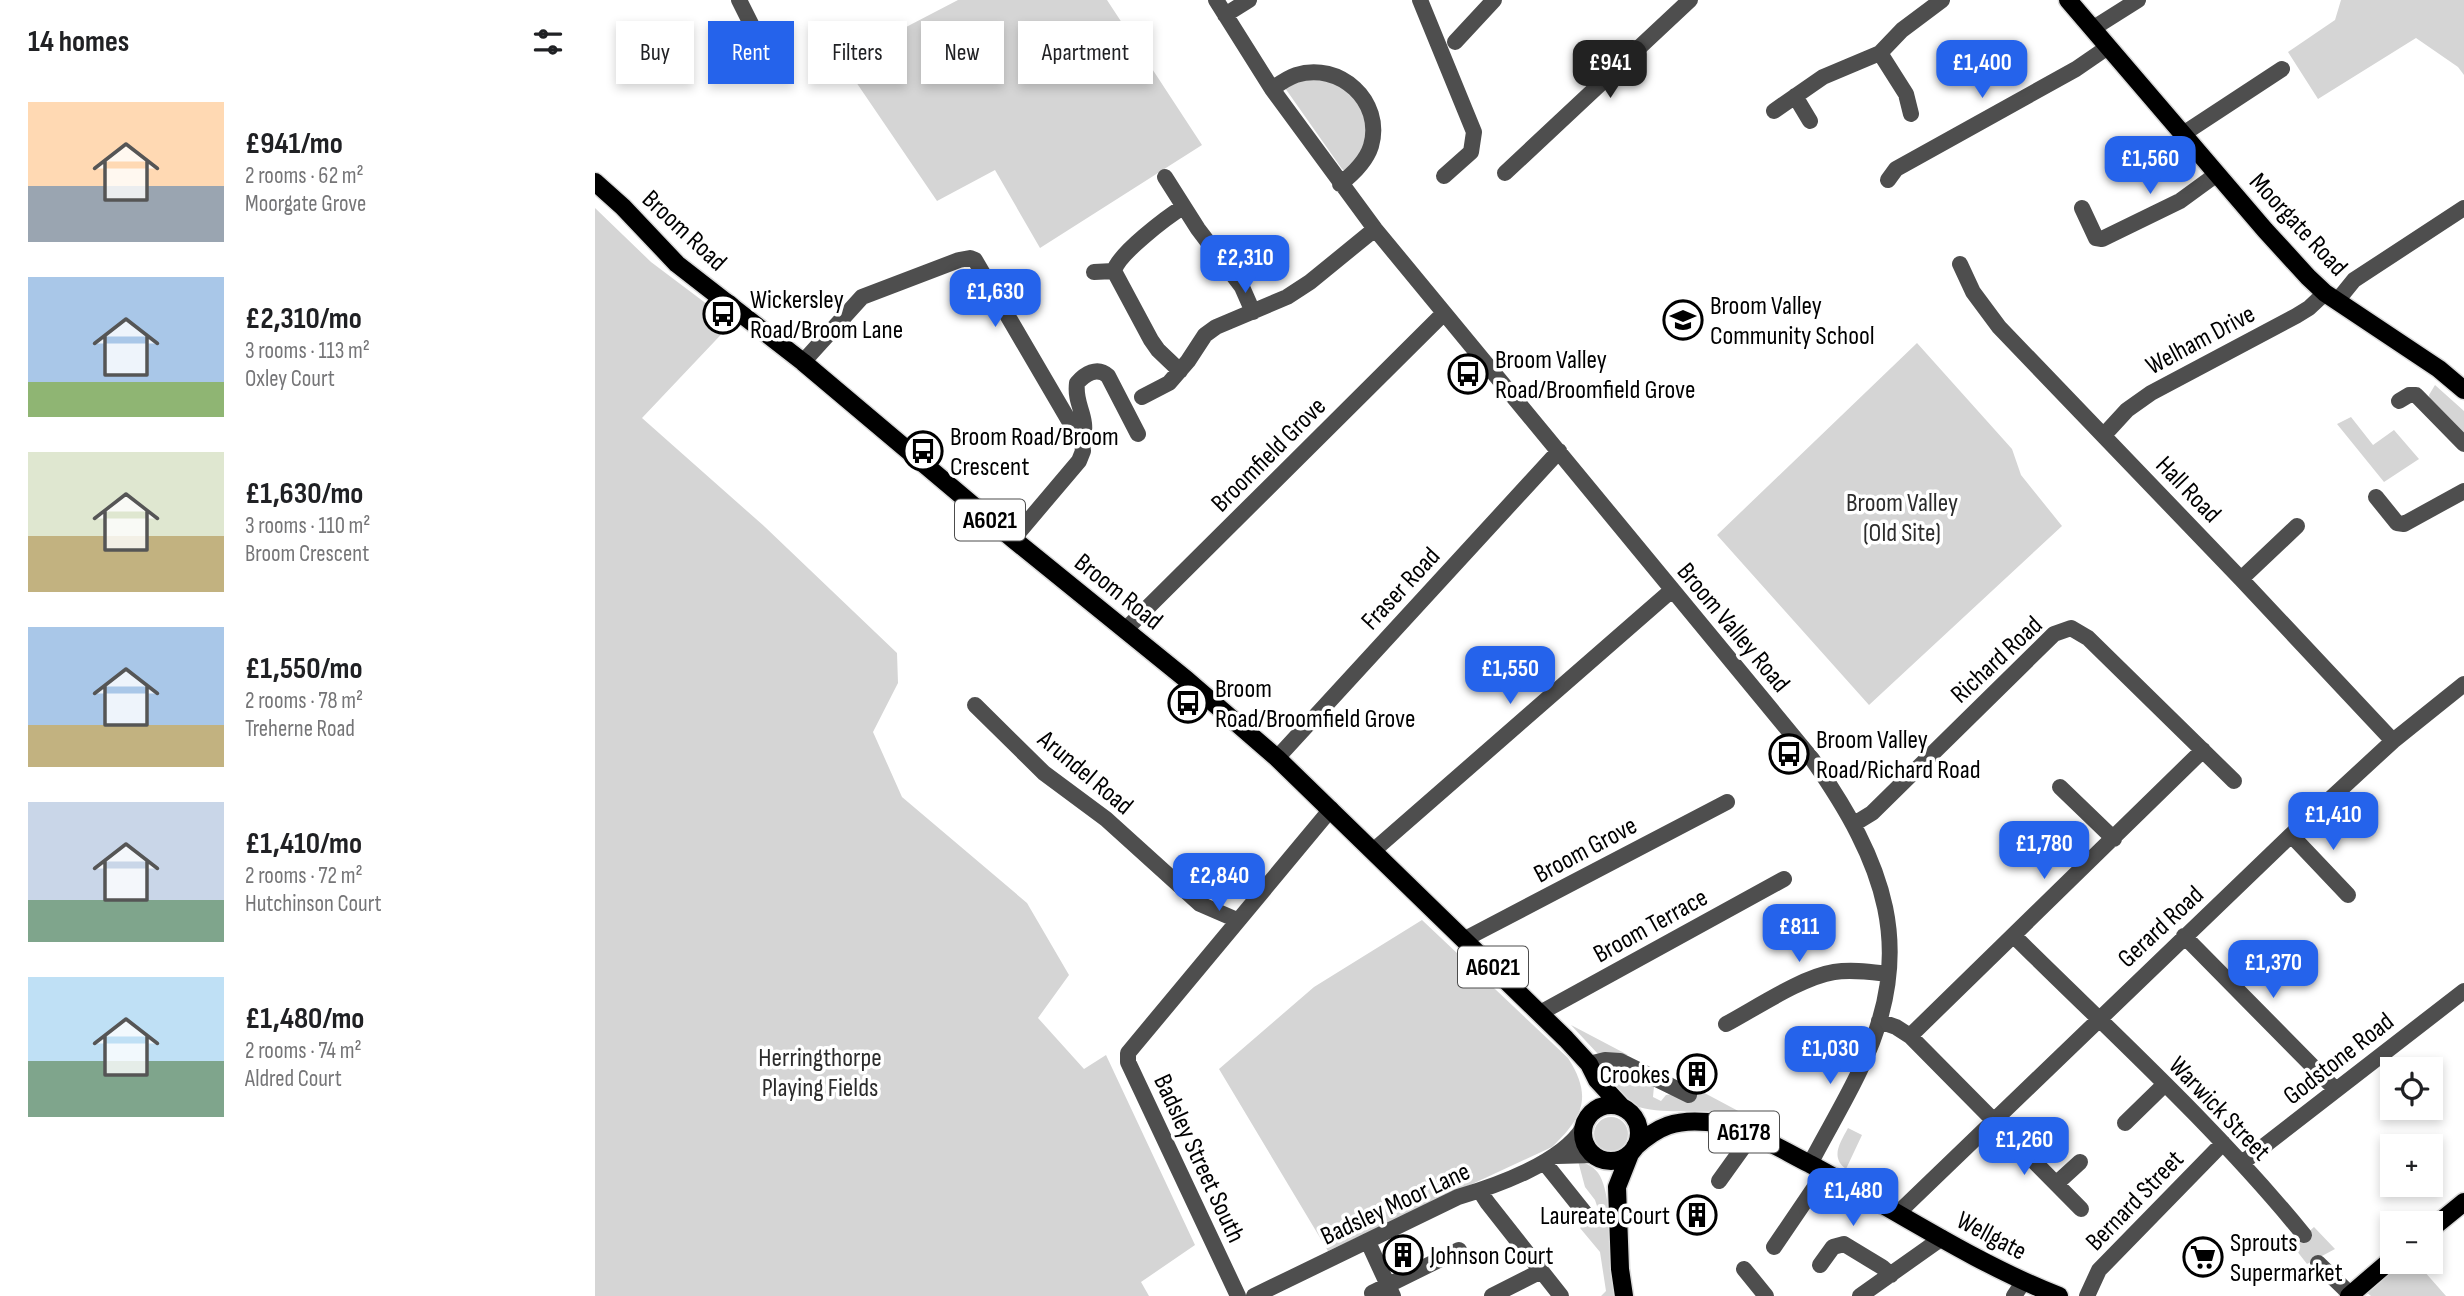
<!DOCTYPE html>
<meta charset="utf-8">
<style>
:root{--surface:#fff;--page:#f6f6f6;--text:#202124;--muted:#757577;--accent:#2563eb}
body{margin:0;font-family:"Sofia Sans Condensed",sans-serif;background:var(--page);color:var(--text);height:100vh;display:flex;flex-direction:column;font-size:26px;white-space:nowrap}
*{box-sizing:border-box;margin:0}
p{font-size:23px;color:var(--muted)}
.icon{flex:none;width:38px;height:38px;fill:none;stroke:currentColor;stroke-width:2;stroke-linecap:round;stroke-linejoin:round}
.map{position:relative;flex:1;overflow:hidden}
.details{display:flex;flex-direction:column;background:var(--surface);width:595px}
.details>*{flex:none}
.top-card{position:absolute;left:21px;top:21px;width:665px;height:63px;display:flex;gap:14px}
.fabs{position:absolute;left:1785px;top:1057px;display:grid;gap:14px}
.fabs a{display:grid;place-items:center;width:63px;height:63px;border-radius:0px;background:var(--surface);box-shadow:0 4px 10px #0003;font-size:35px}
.price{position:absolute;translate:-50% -60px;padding:0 16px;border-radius:14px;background:var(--accent);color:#fff;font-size:23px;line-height:46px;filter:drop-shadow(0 2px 4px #0008)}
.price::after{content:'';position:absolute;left:50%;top:42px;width:21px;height:16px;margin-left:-10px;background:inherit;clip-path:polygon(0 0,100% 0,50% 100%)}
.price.selected{background:#222;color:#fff}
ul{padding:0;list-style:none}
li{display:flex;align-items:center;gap:21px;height:175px;padding:0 28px}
li span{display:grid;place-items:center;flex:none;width:196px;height:140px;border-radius:0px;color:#555}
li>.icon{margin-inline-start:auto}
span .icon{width:84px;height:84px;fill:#fffc;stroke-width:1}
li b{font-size:30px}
h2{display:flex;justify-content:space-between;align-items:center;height:84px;padding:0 28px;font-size:30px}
.chip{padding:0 24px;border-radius:0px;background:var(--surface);box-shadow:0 4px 10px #0003;font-size:24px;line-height:63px}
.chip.selected{background:var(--accent);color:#fff}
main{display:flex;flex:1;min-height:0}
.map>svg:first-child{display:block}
.green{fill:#d5d5d5}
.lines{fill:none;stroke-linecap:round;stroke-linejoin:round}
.major-casing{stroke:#dbdbdb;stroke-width:21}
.minor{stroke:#4e4e4e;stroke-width:16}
.major{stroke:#000;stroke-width:18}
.labels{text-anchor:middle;stroke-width:7;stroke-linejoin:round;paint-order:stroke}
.shield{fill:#fff;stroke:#4c4c4c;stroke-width:2}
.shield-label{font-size:24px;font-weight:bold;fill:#000}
.street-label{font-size:26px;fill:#000;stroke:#fff}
.poi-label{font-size:26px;fill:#000;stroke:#fff;text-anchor:start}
.park-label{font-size:26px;fill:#2c2c2c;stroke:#fff}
</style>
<main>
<section class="details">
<h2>14 homes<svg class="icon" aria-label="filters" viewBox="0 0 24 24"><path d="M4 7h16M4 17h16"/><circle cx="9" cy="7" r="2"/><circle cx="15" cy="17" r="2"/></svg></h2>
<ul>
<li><span style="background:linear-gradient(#ffd9b3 60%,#9aa5b1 0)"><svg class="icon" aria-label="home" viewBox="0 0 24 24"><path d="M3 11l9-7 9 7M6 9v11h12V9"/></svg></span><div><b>£941/mo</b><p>2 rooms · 62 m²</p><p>Moorgate Grove</p></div></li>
<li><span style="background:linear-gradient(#a9c7e8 75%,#8fb573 0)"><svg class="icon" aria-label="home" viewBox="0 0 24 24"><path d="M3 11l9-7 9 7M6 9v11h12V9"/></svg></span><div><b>£2,310/mo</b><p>3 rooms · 113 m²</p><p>Oxley Court</p></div></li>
<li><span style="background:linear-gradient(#dfe7d0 60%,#c2b280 0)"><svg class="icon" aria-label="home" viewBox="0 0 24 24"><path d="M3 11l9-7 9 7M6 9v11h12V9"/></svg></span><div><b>£1,630/mo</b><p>3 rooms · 110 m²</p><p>Broom Crescent</p></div></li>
<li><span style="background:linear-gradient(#a9c7e8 70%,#c2b280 0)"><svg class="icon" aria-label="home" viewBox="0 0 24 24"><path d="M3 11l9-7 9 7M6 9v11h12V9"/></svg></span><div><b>£1,550/mo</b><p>2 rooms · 78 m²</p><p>Treherne Road</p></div></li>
<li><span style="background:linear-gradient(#c9d6e8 70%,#7fa58c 0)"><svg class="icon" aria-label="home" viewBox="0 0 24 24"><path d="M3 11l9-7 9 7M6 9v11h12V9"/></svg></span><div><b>£1,410/mo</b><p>2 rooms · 72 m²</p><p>Hutchinson Court</p></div></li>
<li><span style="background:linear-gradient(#bfe0f5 60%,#7fa58c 0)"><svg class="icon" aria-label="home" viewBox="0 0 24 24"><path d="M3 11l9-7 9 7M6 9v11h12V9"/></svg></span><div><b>£1,480/mo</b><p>2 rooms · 74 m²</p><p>Aldred Court</p></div></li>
</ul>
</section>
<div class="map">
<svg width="1869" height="1296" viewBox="0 0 1869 1296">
<rect width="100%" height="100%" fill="#fff"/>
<path class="green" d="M363 0H512L607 145 445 248 400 170 342 201 244 57 290 38Z
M1746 0H1869V75L1863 67 1821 38 1723 99 1693 52 1740 20Z
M724 79 743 84 757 92 773 118 769 150 752 173 747 169 690 88 700 81Z
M0 208 56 262 137 323 47 418 170 527 302 653 303 683 278 732 307 797 432 903 474 975 443 1018 489 1069 511 1055 600 1245 546 1282 554 1296H0Z
M1322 343 1417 449 1426 475 1467 526 1274 705 1122 535Z
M1840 385 1869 411V438L1835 401 1834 395Z
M1756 417 1778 445 1799 430 1824 459 1789 482 1742 424Z
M827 920 973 1058C998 1097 988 1117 957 1147L733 1251 624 1069 719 987Z
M976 1025 1033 1055 1003 1054Z
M1014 1066H1020L1059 1086 1058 1097 1066 1101 1071 1095 1078 1094 1095 1101 1102 1089 1162 1121C1147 1118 1133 1114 1118 1112 1079 1108 1025 1123 1010 1071Z
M999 1134a17 17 0 1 1 34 0a17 17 0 1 1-34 0Z
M1253 1128 1267 1135 1251 1169C1235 1157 1245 1143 1253 1128Z
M983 1161C992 1163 1000 1167 1005 1176 1017 1197 1017 1268 1022 1296H1006L1011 1291 1005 1252 985 1228 1003 1209 1000 1200 990 1187Z
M1719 1227 1740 1249 1712 1264 1698 1246Z
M1807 1262H1821L1851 1296H1776L1771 1292Z"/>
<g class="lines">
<g class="major-casing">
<path id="major" d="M1473 0 1670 230 1713 277 1730 293 1844 369 1869 390
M0 182 28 207 82 264 208 362 418 539 592 680 682 758 971 1039 994 1064 1002 1080 1027 1107
M988 1133a28 28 0 1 1 56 0a28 28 0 1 1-56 0Z
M1040 1147C1063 1126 1081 1119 1112 1122 1149 1125 1183 1148 1215 1164 1298 1208 1377 1262 1464 1296
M1836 1229 1869 1202
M1029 1296 1025 1269 1022 1187 1035 1154
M1754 1296 1797 1259"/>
</g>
<path class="minor" d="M144 0 163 38 157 57
M621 0 677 89 780 229 1217 759C1289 862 1324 949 1265 1070 1250 1102 1231 1133 1215 1164
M825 0 879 132 876 152 849 176
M630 15 654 0
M1497 29 1543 0
M860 42 899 0
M1285 53 1311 94 1316 114
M677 89C684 84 692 78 701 75 744 61 789 101 776 146 771 162 758 174 745 184
M1200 96 1215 121
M1179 111 1228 77 1285 53 1307 30 1347 0
M1588 134 1687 69
M910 173 1095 0
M570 177 603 229 647 287 658 312
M1293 180 1301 169 1481 69 1513 47
M1487 208 1501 238 1507 239 1585 201 1622 174
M1365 264 1378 292 1404 327 1646 579 1798 741
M499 272 519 271
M1742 301 1759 280 1869 208
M208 362 267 297 364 260 375 258 380 260 487 443 488 451 484 461 418 539
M585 371 563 350 556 340 519 271C523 254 572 217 588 207
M547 397 574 383 593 361 610 335 621 327 692 297 715 282 780 229
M1804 401 1814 395H1821L1869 444
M1509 435 1532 410 1556 393 1701 316 1714 308 1730 293
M487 443C495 415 479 407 482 383 490 374 502 366 513 376L543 434
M1781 497 1802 523 1809 524 1869 491
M1646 579 1702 526
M531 629 849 313
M380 705 449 773 511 819 605 904 642 920
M682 758 964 451
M1465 787 1519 839
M1259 824 1277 813 1459 634 1476 628 1493 638 1639 781
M1696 835 1753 895
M778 851 1077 590
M1419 936C1517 1033 1621 1127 1709 1235
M1589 936 1741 1090
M870 939 1132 802
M945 1013 1189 879
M1284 1021 1301 1027 1315 1036 1486 1209
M1131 1024C1161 1008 1207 977 1239 972 1257 969 1276 972 1293 974
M1315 1036 1608 750
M994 1064 1010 1060 1025 1061 1094 1095
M1530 1123 1569 1085
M962 1156 998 1155
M949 1162 993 1217
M1647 1163 1869 991
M1124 1181 1157 1135
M1462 1183 1485 1162
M885 1191 892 1202 966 1296
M1303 1213 1696 835 1798 741 1869 684
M773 1242 798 1296
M1179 1247 1230 1172
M1723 1263 1755 1294
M1225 1265 1238 1247 1249 1244 1287 1267 1296 1275
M1149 1269 1171 1296
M777 1293 864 1250
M643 1296 533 1062V1053L736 809
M659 1296 863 1197C901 1186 966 1163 988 1128
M897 1296 946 1271
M1265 1296 1347 1238
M1419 1296 1429 1281
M1492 1296 1504 1270 1628 1143"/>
<use href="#major" class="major"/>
</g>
<defs>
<g id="bus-ring" transform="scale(2.0125)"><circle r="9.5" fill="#fff" stroke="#000" stroke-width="1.5"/><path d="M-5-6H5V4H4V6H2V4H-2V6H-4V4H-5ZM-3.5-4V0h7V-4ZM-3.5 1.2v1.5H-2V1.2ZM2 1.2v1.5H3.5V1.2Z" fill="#000"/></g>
<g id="school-ring" transform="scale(2.0125)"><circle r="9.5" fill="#fff" stroke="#000" stroke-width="1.5"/><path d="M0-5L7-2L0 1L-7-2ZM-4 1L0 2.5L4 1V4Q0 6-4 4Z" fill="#000"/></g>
<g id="building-ring" transform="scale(2.0125)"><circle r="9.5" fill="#fff" stroke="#000" stroke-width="1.5"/><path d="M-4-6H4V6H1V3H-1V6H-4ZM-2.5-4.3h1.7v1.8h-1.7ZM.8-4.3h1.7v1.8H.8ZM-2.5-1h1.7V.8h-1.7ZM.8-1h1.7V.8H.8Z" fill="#000"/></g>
<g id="supermarket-ring" transform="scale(2.0125)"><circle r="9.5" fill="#fff" stroke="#000" stroke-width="1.5"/><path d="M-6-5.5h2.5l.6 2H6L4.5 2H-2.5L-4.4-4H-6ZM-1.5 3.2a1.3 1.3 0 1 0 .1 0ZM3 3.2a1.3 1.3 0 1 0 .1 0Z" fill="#000"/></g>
</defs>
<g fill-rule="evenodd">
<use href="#bus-ring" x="128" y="314"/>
<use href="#school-ring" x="1088" y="320"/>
<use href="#bus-ring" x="873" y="374"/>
<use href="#bus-ring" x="328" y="451"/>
<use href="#bus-ring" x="593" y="703"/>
<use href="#bus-ring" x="1194" y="754"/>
<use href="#building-ring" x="1102" y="1074"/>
<use href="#building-ring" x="1102" y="1215"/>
<use href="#building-ring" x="808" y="1255"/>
<use href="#supermarket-ring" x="1608" y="1257"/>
</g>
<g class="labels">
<g class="shield">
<rect x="360" y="499.5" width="70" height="41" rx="5"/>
<rect x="863" y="946.5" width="70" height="41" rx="5"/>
<rect x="1114" y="1111.5" width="70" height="41" rx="5"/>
</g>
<g class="shield-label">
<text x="395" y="528">A6021</text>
<text x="898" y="975">A6021</text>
<text x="1149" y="1140">A6178</text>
</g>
<g class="street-label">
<text transform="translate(1704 224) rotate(47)" y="9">Moorgate Road</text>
<text transform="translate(90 230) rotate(43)" y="9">Broom Road</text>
<text transform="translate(1605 339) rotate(-28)" y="9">Welham Drive</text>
<text transform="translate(673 454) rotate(-45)" y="9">Broomfield Grove</text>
<text transform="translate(1594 489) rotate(46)" y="9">Hall Road</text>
<text transform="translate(805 588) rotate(-47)" y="9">Fraser Road</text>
<text transform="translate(524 591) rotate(39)" y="9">Broom Road</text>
<text transform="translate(1139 627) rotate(50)" y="9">Broom Valley Road</text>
<text transform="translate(1401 659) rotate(-43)" y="9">Richard Road</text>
<text transform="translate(491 772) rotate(40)" y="9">Arundel Road</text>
<text transform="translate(990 849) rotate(-28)" y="9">Broom Grove</text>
<text transform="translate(1055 925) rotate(-29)" y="9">Broom Terrace</text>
<text transform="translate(1565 926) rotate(-43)" y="9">Gerard Road</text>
<text transform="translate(1743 1058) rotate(-38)" y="9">Godstone Road</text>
<text transform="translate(1625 1108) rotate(46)" y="9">Warwick Street</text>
<text transform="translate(605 1158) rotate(65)" y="9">Badsley Street South</text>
<text transform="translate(1539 1200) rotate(-46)" y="9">Bernard Street</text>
<text transform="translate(800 1203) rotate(-25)" y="9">Badsley Moor Lane</text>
<text transform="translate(1397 1235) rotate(28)" y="9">Wellgate</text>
</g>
<g class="poi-label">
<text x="155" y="308">Wickersley<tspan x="155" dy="30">Road/Broom Lane</tspan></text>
<text x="1115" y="314">Broom Valley<tspan x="1115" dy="30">Community School</tspan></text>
<text x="900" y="368">Broom Valley<tspan x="900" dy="30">Road/Broomfield Grove</tspan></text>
<text x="355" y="445">Broom Road/Broom<tspan x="355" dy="30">Crescent</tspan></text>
<text x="620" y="697">Broom<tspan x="620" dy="30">Road/Broomfield Grove</tspan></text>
<text x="1221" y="748">Broom Valley<tspan x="1221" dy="30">Road/Richard Road</tspan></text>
<text x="1075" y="1083" text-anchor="end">Crookes</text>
<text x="1075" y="1224" text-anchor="end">Laureate Court</text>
<text x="1635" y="1251">Sprouts<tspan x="1635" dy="30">Supermarket</tspan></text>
<text x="835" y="1264">Johnson Court</text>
</g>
<g class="park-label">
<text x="1307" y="511">Broom Valley<tspan x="1307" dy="30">(Old Site)</tspan></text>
<text x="225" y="1066">Herringthorpe<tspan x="225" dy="30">Playing Fields</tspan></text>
</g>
</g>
</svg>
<div class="fabs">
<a><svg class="icon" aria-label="locate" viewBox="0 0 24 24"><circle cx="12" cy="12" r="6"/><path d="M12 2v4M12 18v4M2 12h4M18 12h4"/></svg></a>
<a>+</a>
<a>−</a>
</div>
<b class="price selected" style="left:1015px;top:100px">£941</b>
<b class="price" style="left:1387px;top:100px">£1,400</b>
<b class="price" style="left:1555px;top:196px">£1,560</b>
<b class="price" style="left:650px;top:295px">£2,310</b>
<b class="price" style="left:400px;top:329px">£1,630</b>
<b class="price" style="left:915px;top:706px">£1,550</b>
<b class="price" style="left:1738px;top:852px">£1,410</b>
<b class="price" style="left:1449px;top:881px">£1,780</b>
<b class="price" style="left:624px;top:913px">£2,840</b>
<b class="price" style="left:1204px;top:964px">£811</b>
<b class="price" style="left:1678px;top:1000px">£1,370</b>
<b class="price" style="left:1235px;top:1086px">£1,030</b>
<b class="price" style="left:1429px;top:1177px">£1,260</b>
<b class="price" style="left:1258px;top:1228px">£1,480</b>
<div class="top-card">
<a class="chip">Buy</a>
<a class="chip selected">Rent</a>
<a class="chip">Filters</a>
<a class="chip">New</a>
<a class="chip">Apartment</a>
</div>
</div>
</main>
